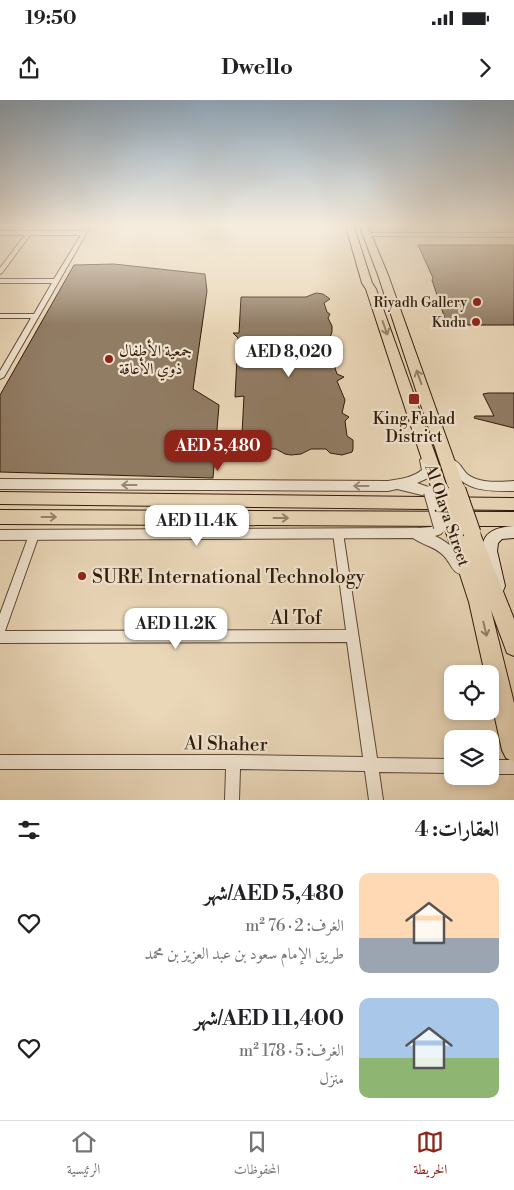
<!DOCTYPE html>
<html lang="ar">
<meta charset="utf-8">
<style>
:root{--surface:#fff;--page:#f2f2f2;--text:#202124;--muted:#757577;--line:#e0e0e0;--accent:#8f2418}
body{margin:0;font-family:"Libre Bodoni",Amiri,serif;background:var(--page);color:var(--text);direction:rtl;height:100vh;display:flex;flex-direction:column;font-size:19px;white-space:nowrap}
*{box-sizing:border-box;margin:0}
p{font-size:16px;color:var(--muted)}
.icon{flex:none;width:28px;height:28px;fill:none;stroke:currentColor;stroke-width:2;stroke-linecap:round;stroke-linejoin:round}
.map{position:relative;height:700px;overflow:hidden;direction:ltr}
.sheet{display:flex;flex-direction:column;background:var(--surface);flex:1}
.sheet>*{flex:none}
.tools{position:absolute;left:444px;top:565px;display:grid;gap:10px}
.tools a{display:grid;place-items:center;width:55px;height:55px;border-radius:10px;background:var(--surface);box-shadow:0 2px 8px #0003;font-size:25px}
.price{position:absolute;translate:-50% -42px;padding:0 11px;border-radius:10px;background:#fff;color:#222;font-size:16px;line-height:32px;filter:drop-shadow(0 1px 2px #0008)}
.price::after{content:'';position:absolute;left:50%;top:30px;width:15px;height:11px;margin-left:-8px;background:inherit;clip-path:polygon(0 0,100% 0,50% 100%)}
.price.current{background:var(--accent);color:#fff}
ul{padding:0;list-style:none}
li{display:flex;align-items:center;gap:15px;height:125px;padding:0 15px}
li span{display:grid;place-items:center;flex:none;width:140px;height:100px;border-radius:10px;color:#555}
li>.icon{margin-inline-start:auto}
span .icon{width:60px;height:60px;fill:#fffc;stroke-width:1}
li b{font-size:21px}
h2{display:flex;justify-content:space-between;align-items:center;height:60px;padding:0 15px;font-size:21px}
.status{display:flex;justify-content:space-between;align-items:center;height:35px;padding:0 25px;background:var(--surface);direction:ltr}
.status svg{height:14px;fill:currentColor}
header{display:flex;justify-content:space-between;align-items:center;height:65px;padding:0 15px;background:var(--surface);font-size:22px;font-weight:700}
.dock{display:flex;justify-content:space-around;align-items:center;height:70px;border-top:1px solid var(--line);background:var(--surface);font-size:14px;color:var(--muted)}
.dock a{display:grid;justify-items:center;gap:2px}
.dock .current{color:var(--accent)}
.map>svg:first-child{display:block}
.building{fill:#917c64;stroke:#301908}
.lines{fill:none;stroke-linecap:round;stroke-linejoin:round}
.minor-casing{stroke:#5e4834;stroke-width:2}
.tertiary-casing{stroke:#5e4834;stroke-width:2}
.secondary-casing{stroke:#301908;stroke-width:2}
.primary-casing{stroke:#301908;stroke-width:2}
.minor{fill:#f1e5d1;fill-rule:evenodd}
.tertiary{fill:#f1e5d1;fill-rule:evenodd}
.secondary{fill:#f1e5d1;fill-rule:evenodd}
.primary{fill:#ead7b8;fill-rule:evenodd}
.tertiary-bridge-casing{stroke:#5e4834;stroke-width:14;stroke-linecap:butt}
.primary-bridge-casing{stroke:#301908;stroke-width:19;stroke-linecap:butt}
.tertiary-bridge{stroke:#f1e5d1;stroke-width:12}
.primary-bridge{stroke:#ead7b8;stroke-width:17}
.oneway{stroke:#968269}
.oneway2{stroke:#9a8977}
.poi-dot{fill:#8f2418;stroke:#f1e5d1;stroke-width:2}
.labels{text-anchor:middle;stroke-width:4.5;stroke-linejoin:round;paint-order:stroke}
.far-poi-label{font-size:14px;fill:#301908;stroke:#f1e5d1;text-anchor:end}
.poi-label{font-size:16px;fill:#301908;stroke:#f1e5d1;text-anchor:start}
.street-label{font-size:16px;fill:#301908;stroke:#f1e5d1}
.near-poi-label{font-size:19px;fill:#301908;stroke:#f1e5d1;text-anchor:start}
.near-street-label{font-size:19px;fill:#301908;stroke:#f1e5d1}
</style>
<div class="status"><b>19:50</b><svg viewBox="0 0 49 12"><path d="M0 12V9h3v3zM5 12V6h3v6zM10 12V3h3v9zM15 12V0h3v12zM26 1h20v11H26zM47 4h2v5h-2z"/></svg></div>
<header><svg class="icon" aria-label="forward" viewBox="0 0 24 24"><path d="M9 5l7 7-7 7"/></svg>Dwello<svg class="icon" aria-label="share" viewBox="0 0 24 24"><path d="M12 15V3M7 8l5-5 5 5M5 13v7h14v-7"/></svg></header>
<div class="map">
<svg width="514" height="700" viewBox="0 0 514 700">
<rect width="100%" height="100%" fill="#ead7b8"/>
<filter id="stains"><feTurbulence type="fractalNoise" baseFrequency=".004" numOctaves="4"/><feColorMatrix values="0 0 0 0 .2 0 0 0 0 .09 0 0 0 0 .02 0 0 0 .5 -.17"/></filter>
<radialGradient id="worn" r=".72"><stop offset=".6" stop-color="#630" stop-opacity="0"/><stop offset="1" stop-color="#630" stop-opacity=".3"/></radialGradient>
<path class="building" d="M418 145H514V225H447L432 180 433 178Z
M114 164 205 174 207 191 193 289 219 305 213 378 0 372V295L74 165Z
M316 193 323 194 330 199 324 203 327 212 330 214 328 218 332 226V232L329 240 335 242 331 251 339 256 340 262 335 268 337 274 344 277 337 281 345 300 342 313 349 317 345 321 347 336 353 340V349L352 352 342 355 330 353 326 349H311L301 354 291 355 285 354 276 349H261L252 355 242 354 233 348V343L234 340 242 334 244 296 235 297 238 238 233 233H239L241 197H306Z
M488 293H514V328L474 318 475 316H494L483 294Z"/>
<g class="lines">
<g class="minor-casing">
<path id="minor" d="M85 127H90L4 277 0 279V271L31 218H0V214H34L52 183H0V179H54L81 135H30L2 173 0 174V168L25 135H0V131H83Z
M364 133H514V137L366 136 364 135Z
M338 429 342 430 343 433 377 658 452 659V673L379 672 383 700H369L365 671 240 669 239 700H225L226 669H0V655H233L363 657 347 542 0 543V514L29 435 30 432 34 431 38 432 39 435 5 531 346 530 333 433 334 430Z
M490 660H514V674H490Z"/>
</g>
<g class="tertiary-casing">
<path id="tertiary" d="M426 356 432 360 434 371 428 378 417 383 434 389 436 392 434 395 430 397 397 389 388 391 0 389V379L388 381C400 379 412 378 422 370L420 360Z
M453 360C460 362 462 369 467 374 480 384 498 382 514 381V391C484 391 464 392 447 364L449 361Z
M440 422 445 423 446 427 441 434 435 436C450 443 461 454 468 469L466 473C454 478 451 463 444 456 435 446 422 445 413 438L0 440V430L419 428 431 427Z"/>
</g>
<g class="secondary-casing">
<path id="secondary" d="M514 426V438L502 439 498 443 497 451 505 486 503 491 497 493 491 491 489 486C483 454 470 429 514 426Z"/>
</g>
<g class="primary-casing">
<path id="primary" d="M346 127H354L372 183 376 189 448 390 446 394 440 396 434 394 432 390 366 189 362 183Z
M360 127H368L388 175 465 390 463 394 457 396 451 394 449 390 378 175Z
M0 392 514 398V410L0 404Z
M0 410 514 412V426H457L461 427 464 432 466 428 472 426 478 428 514 519V556L507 553 491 510 514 603V662L506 658 502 650 490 595V574H485L469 502 446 432 449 427 453 426 0 424Z"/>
</g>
<use href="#minor" class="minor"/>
<use href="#tertiary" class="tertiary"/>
<use href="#secondary" class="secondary"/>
<use href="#primary" class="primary"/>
<g class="tertiary-bridge-casing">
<path id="tertiary-bridge" d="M430 392 440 427"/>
</g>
<g class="primary-bridge-casing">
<path id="primary-bridge" d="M440 390 455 432
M457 390 472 433"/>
</g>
<use href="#tertiary-bridge" class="tertiary-bridge"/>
<use href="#primary-bridge" class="primary-bridge"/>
</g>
<defs><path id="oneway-shaft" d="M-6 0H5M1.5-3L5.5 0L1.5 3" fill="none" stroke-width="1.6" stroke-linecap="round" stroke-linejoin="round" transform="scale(1.25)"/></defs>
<g class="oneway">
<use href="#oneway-shaft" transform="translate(385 228) rotate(71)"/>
<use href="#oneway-shaft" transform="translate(419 277) rotate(-109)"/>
<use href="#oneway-shaft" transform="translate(49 417)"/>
<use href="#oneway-shaft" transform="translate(281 418)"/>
<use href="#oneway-shaft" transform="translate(485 529) rotate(77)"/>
</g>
<g class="oneway2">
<use href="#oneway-shaft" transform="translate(129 385) rotate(-180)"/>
<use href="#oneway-shaft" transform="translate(361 386) rotate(180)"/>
</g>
<linearGradient id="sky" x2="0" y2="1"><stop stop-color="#8fa8bd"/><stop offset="0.56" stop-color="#f6eddf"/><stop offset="1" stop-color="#f6eddf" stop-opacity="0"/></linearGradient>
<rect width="514" height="225" fill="url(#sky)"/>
<g class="poi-dot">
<circle cx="477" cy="202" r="5"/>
<circle cx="476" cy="222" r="5"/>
<circle cx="109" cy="259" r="5"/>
<rect x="408" y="293" width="12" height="12" rx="2.5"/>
<circle cx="82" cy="476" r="5"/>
</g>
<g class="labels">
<g class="far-poi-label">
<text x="467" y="207">Riyadh Gallery</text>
<text x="466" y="227">Kudu</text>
</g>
<g class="poi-label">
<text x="119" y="256">جمعية الأطفال<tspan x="119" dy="18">ذوي الأعاقة</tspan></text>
<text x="414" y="324" text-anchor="middle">King Fahad<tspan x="414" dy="18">District</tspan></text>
</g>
<g class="street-label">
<text transform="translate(448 415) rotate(71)" y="6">Al Olaya Street</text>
</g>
<g class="near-poi-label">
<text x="92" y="483">SURE International Technology</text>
</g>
<g class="near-street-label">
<text x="296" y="524">Al Tof</text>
<text transform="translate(226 643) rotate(1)" y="7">Al Shaher</text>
</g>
</g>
<rect width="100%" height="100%" filter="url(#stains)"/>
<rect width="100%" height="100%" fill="url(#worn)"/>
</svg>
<div class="tools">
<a><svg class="icon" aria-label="locate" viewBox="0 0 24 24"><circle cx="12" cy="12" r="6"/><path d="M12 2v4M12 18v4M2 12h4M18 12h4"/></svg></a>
<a><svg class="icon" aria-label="layers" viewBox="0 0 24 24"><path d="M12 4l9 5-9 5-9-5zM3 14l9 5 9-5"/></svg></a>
</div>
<b class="price" style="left:289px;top:278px">AED 8,020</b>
<b class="price current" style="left:218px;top:372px">AED 5,480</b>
<b class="price" style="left:197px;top:447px">AED 11.4K</b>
<b class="price" style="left:176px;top:550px">AED 11.2K</b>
</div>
<section class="sheet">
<h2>العقارات: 4<svg class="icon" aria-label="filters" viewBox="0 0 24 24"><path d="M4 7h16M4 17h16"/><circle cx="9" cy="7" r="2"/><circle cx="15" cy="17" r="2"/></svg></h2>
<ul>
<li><span style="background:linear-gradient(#ffd9b3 65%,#9aa5b1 0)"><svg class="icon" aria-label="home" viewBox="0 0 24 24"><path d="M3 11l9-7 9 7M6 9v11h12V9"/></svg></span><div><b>AED 5,480/شهر</b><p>الغرف: 2 · 76 m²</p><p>طريق الإمام سعود بن عبد العزيز بن محمد</p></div><svg class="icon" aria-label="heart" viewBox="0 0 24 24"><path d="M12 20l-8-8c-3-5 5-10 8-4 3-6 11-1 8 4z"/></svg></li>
<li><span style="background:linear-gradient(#a9c7e8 60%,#8fb573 0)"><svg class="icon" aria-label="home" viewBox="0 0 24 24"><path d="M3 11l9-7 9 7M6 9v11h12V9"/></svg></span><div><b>AED 11,400/شهر</b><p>الغرف: 5 · 178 m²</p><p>منزل</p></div><svg class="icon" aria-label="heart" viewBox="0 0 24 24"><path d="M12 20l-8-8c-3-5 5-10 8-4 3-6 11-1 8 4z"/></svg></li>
</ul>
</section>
<nav class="dock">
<a class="current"><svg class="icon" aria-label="map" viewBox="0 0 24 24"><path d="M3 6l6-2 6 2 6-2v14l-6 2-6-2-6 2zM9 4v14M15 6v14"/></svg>الخريطة</a>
<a><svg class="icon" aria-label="saved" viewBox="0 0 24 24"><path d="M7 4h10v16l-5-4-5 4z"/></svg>المحفوظات</a>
<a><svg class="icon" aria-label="home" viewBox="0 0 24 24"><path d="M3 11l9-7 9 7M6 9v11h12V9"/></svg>الرئيسية</a>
</nav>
